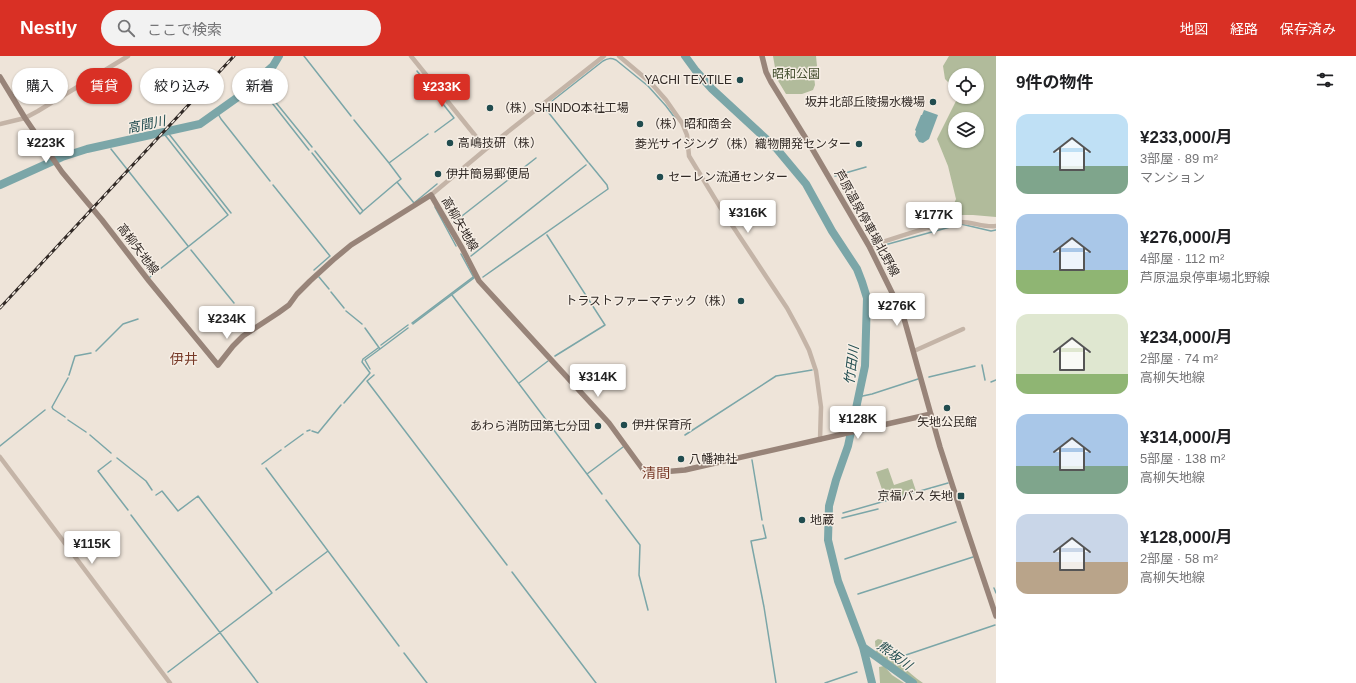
<!DOCTYPE html>
<html lang="ja">
<meta charset="utf-8">
<style>
:root{--surface:#fff;--page:#f2f2f2;--text:#202124;--muted:#757577;--accent:#d93025}
body{margin:0;font-family:Arial,"Noto Sans JP",sans-serif;background:var(--page);color:var(--text);height:100vh;display:flex;flex-direction:column;font-size:15px;white-space:nowrap}
*{box-sizing:border-box;margin:0}
p{font-size:13px;color:var(--muted)}
.icon{flex:none;width:22px;height:22px;fill:none;stroke:currentColor;stroke-width:2;stroke-linecap:round;stroke-linejoin:round}
.map{position:relative;flex:1;overflow:hidden}
.drawer{display:flex;flex-direction:column;background:var(--surface);width:360px}
.drawer>*{flex:none}
.hud{position:absolute;left:12px;top:12px;width:380px;height:36px;display:flex;gap:8px}
.fabs{position:absolute;left:948px;top:12px;display:grid;gap:8px}
.fabs a{display:grid;place-items:center;width:36px;height:36px;border-radius:50%;background:var(--surface);box-shadow:0 1px 3px #0004;font-size:20px}
.price{position:absolute;translate:-50% -34px;padding:0 9px;border-radius:4px;background:#fff;color:#222;font-size:13px;line-height:26px;filter:drop-shadow(0 1px 2px #0008)}
.price::after{content:'';position:absolute;left:50%;top:24px;width:12px;height:9px;margin-left:-6px;background:inherit;clip-path:polygon(0 0,100% 0,50% 100%)}
.price.selected{background:var(--accent);color:#fff}
ul{padding:0;list-style:none}
li{display:flex;align-items:center;gap:12px;height:100px;padding:0 20px}
li span{display:grid;place-items:center;flex:none;width:112px;height:80px;border-radius:12px;color:#555}
li>.icon{margin-inline-start:auto}
span .icon{width:48px;height:48px;fill:#fffc;stroke-width:1}
li b{font-size:17px}
h2{display:flex;justify-content:space-between;align-items:center;height:48px;padding:0 20px;font-size:17px}
.chip{padding:0 14px;border-radius:18px;background:var(--surface);box-shadow:0 1px 3px #0004;font-size:14px;line-height:36px}
.chip.selected{background:var(--accent);color:#fff}
header{display:flex;align-items:center;gap:24px;box-sizing:border-box;height:56px;padding:0 20px;background:var(--accent);color:#fff}
header strong{font-size:19px}
nav{display:flex;gap:22px;margin-inline-start:auto;font-size:14px}
.search{width:280px;height:36px;background:var(--page);display:flex;align-items:center;gap:10px;box-sizing:border-box;padding:0 14px;border-radius:22px;color:var(--muted);font-size:15px}
main{display:flex;flex:1;min-height:0}
.map>svg:first-child{display:block}
.green{fill:#b1bb9b;fill-rule:evenodd}
.water{fill:#7ba6a8}
.lines{fill:none;stroke-linecap:round;stroke-linejoin:round}
.stream{stroke:#7ba6a8;stroke-width:1.5}
.river{stroke:#7ba6a8;stroke-width:8}
.tertiary{stroke:#c4b4a7;stroke-width:4.5}
.secondary{stroke:#988479;stroke-width:5.5}
.rail-casing{stroke:#322a26;stroke-width:3}
.rail{stroke:#f6eee5;stroke-width:1.5;stroke-dasharray:4.5;stroke-linecap:butt}
.poi-dot{fill:#214c4f;stroke:#f6eee5;stroke-width:1.5}
.labels{text-anchor:middle;stroke-width:3;stroke-linejoin:round;paint-order:stroke}
.park-label{font-size:12px;fill:#424d2d;stroke:#f6eee5}
.poi-label{font-size:12px;fill:#322a26;stroke:#f6eee5;text-anchor:start}
.street-label{font-size:12px;fill:#322a26;stroke:#f6eee5}
.water-label{font-size:13px;font-style:italic;fill:#214c4f;stroke:#f6eee5}
.quarter-label{font-size:14px;fill:#783a28;stroke:#f6eee5}
</style>
<header>
<strong>Nestly</strong>
<div class="search"><svg class="icon" aria-label="search" viewBox="0 0 24 24"><circle cx="10" cy="10" r="6"/><path d="M15 15l6 6"/></svg>ここで検索</div>
<nav><a>地図</a><a>経路</a><a>保存済み</a></nav>
</header>
<main>
<div class="map">
<svg width="996" height="627" viewBox="0 0 996 627">
<rect width="100%" height="100%" fill="#eee4d9"/>
<path class="green" d="M773 0H816L817 10 815 13 814 20 815 29 813 34 802 38H786L777 23Z
M949 0H996V161L973 159H956L953 150 956 143 948 110 937 83 958 41H977V19H955V33L945 23 943 10ZM955 63H977V85H955Z
M888 412 894 429 912 423 916 435 886 445 876 416Z
M878 583 882 584C892 601 907 616 923 627H917L876 597 875 585Z
M884 610 892 619 904 627H880L879 611Z"/>
<path class="water" d="M924 54 938 59 929 83 923 87 919 86 915 79 916 75 915 74 921 59H922Z"/>
<g class="lines">
<path class="stream" d="M304 0 351 60
M417 15 454 62 435 76
M260 27 312 91
M258 29 309 94
M552 45 603 5C608 2 611 2 616 4L648 30 666 50 675 62
M544 51 588 106
M217 56 221 63 270 125
M354 64 389 107 428 78
M169 78 231 157
M111 93 188 190
M315 95 363 155 397 126
M312 97 360 158 363 155
M389 107 401 123 397 126 414 147 437 128
M835 120 866 111
M273 129 330 200 314 214
M435 151 456 190
M453 167 536 102
M547 179 605 269 555 300
M881 190 961 168 991 175 996 174
M191 194 234 247
M471 200 586 109
M150 221 228 159 165 79
M319 221 329 233
M483 221 608 133 607 129 589 107
M331 236 344 252
M452 239 602 438
M346 255 362 268
M412 267 473 221
M413 268 474 222 461 198
M365 272 380 293 365 304 370 313
M381 289 408 269
M380 293 408 272
M96 295 123 268 138 263
M982 309 985 324
M69 319 75 300 91 297
M374 319 367 325 507 509
M929 321 975 310
M991 326 996 324
M519 327 548 305
M858 341 872 338 918 323
M344 347 370 317 362 306 363 303 378 292
M65 361 53 353 52 351 68 322
M68 364 86 376
M307 375 310 374
M312 375 318 377 341 349
M90 379 111 397
M685 379 776 320 812 314
M0 390 45 354
M285 391 303 378
M117 402 146 425 152 434
M752 404 762 464
M111 405 98 415 128 454
M262 408 281 394
M266 412 399 590
M587 418 623 391
M156 439 162 435 178 455 198 440 272 537 168 616
M606 444 640 489 639 519 648 554
M843 457 948 427
M131 459 258 627
M842 462 878 453
M763 469 766 482 751 485 764 551 776 627
M845 503 956 466
M512 516 596 627
M994 532 996 537
M276 534 328 495
M858 538 973 501
M404 597 427 627
M897 602 995 569
M825 627 857 616"/>
<path class="river" d="M685 0 696 15 712 33 776 92 806 128 832 175 857 213 862 226 867 242 865 310 848 390 836 424 829 450 828 484 838 525 863 591 872 627
M0 129 62 101 87 93 200 68 238 41 273 10 279 0
M863 591 913 627"/>
<path class="tertiary" d="M411 0 486 93
M619 0 651 27 666 44 682 67 687 79 689 100 720 151 787 252 799 274 809 294 816 315 821 351 820 384
M0 68 25 62 38 55 128 0
M431 139 486 93 604 0
M869 190C897 182 929 169 959 166 971 165 984 172 996 170
M914 295 963 273
M0 401 170 627"/>
<path class="secondary" d="M762 0 766 16 771 26 810 89 869 190 903 259 940 391 964 465 996 560
M0 21 25 62 62 116 102 164 149 225 218 309 233 290 243 280 278 257 289 249 297 238 310 225 333 204 351 189 431 139 462 192 479 225 609 367 644 415 650 417 685 414 931 358"/>
<g class="rail-casing">
<path id="rail" d="M0 252 234 0"/>
</g>
<use href="#rail" class="rail"/>
</g>
<g class="poi-dot">
<circle cx="740" cy="24" r="4"/>
<circle cx="933" cy="46" r="4"/>
<circle cx="490" cy="52" r="4"/>
<circle cx="640" cy="68" r="4"/>
<circle cx="450" cy="87" r="4"/>
<circle cx="859" cy="88" r="4"/>
<circle cx="438" cy="118" r="4"/>
<circle cx="660" cy="121" r="4"/>
<circle cx="741" cy="245" r="4"/>
<circle cx="947" cy="352" r="4"/>
<circle cx="624" cy="369" r="4"/>
<circle cx="598" cy="370" r="4"/>
<circle cx="681" cy="403" r="4"/>
<rect x="957" y="436" width="8" height="8" rx="2"/>
<circle cx="802" cy="464" r="4"/>
</g>
<g class="labels">
<g class="park-label">
<text x="796" y="22">昭和公園</text>
</g>
<g class="poi-label">
<text x="732" y="28" text-anchor="end">YACHI TEXTILE</text>
<text x="925" y="50" text-anchor="end">坂井北部丘陵揚水機場</text>
<text x="498" y="56">（株）SHINDO本社工場</text>
<text x="648" y="72">（株）昭和商会</text>
<text x="458" y="91">高嶋技研（株）</text>
<text x="851" y="92" text-anchor="end">菱光サイジング（株）織物開発センター</text>
<text x="446" y="122">伊井簡易郵便局</text>
<text x="668" y="125">セーレン流通センター</text>
<text x="733" y="249" text-anchor="end">トラストファーマテック（株）</text>
<text x="947" y="370" text-anchor="middle">矢地公民館</text>
<text x="632" y="373">伊井保育所</text>
<text x="590" y="374" text-anchor="end">あわら消防団第七分団</text>
<text x="689" y="407">八幡神社</text>
<text x="953" y="444" text-anchor="end">京福バス 矢地</text>
<text x="810" y="468">地蔵</text>
</g>
<g class="street-label">
<text transform="translate(867 167) rotate(61)" y="4">芦原温泉停車場北野線</text>
<text transform="translate(460 168) rotate(60)" y="4">高柳矢地線</text>
<text transform="translate(138 193) rotate(53)" y="4">高柳矢地線</text>
</g>
<g class="water-label">
<text transform="translate(146 68) rotate(-12)" y="5">高間川</text>
<text transform="translate(851 309) rotate(-83)" y="5">竹田川</text>
<text transform="translate(895 599) rotate(36)" y="5">熊坂川</text>
</g>
<g class="quarter-label">
<text x="184" y="308">伊井</text>
<text x="656" y="422">清間</text>
</g>
</g>
</svg>
<div class="fabs">
<a><svg class="icon" aria-label="locate" viewBox="0 0 24 24"><circle cx="12" cy="12" r="6"/><path d="M12 2v4M12 18v4M2 12h4M18 12h4"/></svg></a>
<a><svg class="icon" aria-label="layers" viewBox="0 0 24 24"><path d="M12 4l9 5-9 5-9-5zM3 14l9 5 9-5"/></svg></a>
</div>
<b class="price selected" style="left:442px;top:52px">¥233K</b>
<b class="price" style="left:46px;top:108px">¥223K</b>
<b class="price" style="left:748px;top:178px">¥316K</b>
<b class="price" style="left:934px;top:180px">¥177K</b>
<b class="price" style="left:897px;top:271px">¥276K</b>
<b class="price" style="left:227px;top:284px">¥234K</b>
<b class="price" style="left:598px;top:342px">¥314K</b>
<b class="price" style="left:858px;top:384px">¥128K</b>
<b class="price" style="left:92px;top:509px">¥115K</b>
<div class="hud">
<a class="chip">購入</a>
<a class="chip selected">賃貸</a>
<a class="chip">絞り込み</a>
<a class="chip">新着</a>
</div>
</div>
<section class="drawer">
<h2>9件の物件<svg class="icon" aria-label="filters" viewBox="0 0 24 24"><path d="M4 7h16M4 17h16"/><circle cx="9" cy="7" r="2"/><circle cx="15" cy="17" r="2"/></svg></h2>
<ul>
<li><span style="background:linear-gradient(#bfe0f5 65%,#7fa58c 0)"><svg class="icon" aria-label="home" viewBox="0 0 24 24"><path d="M3 11l9-7 9 7M6 9v11h12V9"/></svg></span><div><b>¥233,000/月</b><p>3部屋 · 89 m²</p><p>マンション</p></div></li>
<li><span style="background:linear-gradient(#a9c7e8 70%,#8fb573 0)"><svg class="icon" aria-label="home" viewBox="0 0 24 24"><path d="M3 11l9-7 9 7M6 9v11h12V9"/></svg></span><div><b>¥276,000/月</b><p>4部屋 · 112 m²</p><p>芦原温泉停車場北野線</p></div></li>
<li><span style="background:linear-gradient(#dfe7d0 75%,#8fb573 0)"><svg class="icon" aria-label="home" viewBox="0 0 24 24"><path d="M3 11l9-7 9 7M6 9v11h12V9"/></svg></span><div><b>¥234,000/月</b><p>2部屋 · 74 m²</p><p>高柳矢地線</p></div></li>
<li><span style="background:linear-gradient(#a9c7e8 65%,#7fa58c 0)"><svg class="icon" aria-label="home" viewBox="0 0 24 24"><path d="M3 11l9-7 9 7M6 9v11h12V9"/></svg></span><div><b>¥314,000/月</b><p>5部屋 · 138 m²</p><p>高柳矢地線</p></div></li>
<li><span style="background:linear-gradient(#c9d6e8 60%,#b9a48a 0)"><svg class="icon" aria-label="home" viewBox="0 0 24 24"><path d="M3 11l9-7 9 7M6 9v11h12V9"/></svg></span><div><b>¥128,000/月</b><p>2部屋 · 58 m²</p><p>高柳矢地線</p></div></li>
</ul>
</section>
</main>
